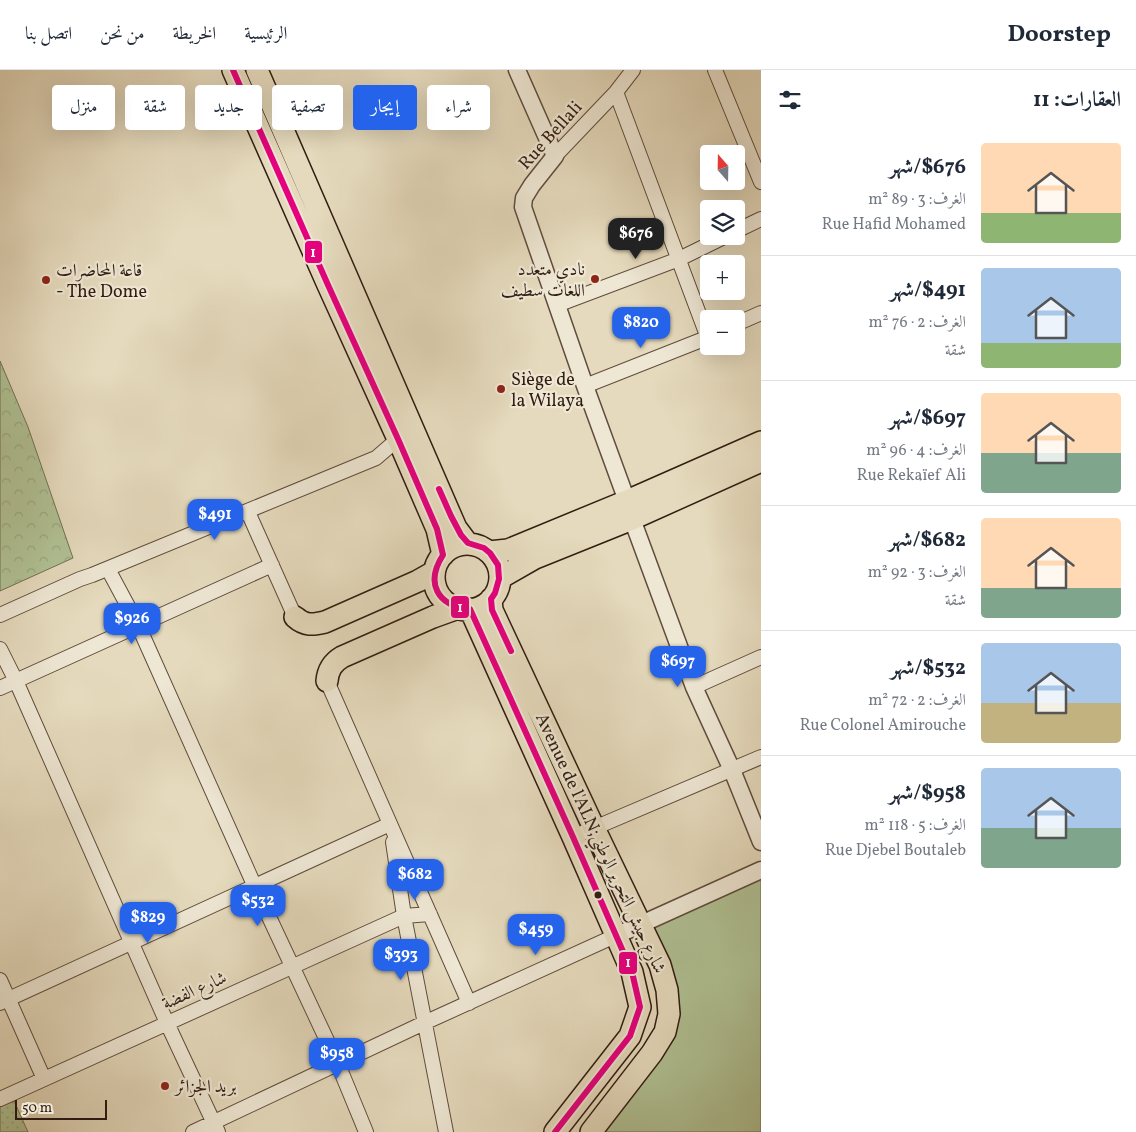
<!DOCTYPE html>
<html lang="ar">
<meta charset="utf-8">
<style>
:root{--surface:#fff;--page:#f2f2f3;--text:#1f2937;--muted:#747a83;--line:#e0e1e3;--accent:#2563eb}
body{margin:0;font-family:Vollkorn,Amiri,serif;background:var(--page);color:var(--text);direction:rtl;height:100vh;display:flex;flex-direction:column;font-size:19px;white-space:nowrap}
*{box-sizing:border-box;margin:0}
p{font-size:16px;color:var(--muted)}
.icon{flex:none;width:28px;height:28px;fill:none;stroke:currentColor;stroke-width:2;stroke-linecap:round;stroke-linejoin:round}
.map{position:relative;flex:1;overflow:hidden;direction:ltr}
.details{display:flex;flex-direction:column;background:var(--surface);width:375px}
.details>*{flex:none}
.banner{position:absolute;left:15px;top:15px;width:475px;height:45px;direction:rtl;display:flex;gap:10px}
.needle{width:32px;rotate:340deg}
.fabs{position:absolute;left:700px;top:75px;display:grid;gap:10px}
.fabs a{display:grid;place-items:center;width:45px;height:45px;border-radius:5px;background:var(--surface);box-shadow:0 5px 20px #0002;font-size:25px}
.scale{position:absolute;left:15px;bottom:12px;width:92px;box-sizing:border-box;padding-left:5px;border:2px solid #321d12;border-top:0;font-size:14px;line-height:18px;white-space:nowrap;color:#321d12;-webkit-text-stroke:4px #eee7d4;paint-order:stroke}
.price{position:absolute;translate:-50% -42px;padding:0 11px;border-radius:10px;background:var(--accent);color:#fff;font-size:16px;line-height:32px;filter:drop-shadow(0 1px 2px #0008)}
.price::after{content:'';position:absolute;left:50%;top:30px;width:15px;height:11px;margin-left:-8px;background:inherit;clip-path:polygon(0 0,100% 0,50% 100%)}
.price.active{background:#222;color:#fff}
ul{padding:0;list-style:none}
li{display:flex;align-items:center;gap:15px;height:125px;padding:0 15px}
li+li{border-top:1px solid var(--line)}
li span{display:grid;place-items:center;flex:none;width:140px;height:100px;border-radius:5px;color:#555}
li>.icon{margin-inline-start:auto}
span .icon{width:60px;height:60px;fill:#fffc;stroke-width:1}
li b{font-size:21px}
h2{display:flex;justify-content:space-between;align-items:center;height:60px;padding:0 15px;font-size:21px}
.chip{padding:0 18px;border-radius:5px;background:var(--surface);box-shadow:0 5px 20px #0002;font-size:18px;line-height:45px}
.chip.active{background:var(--accent);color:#fff}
header{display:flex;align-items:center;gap:30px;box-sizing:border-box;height:70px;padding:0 25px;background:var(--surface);border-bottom:1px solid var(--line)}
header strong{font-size:24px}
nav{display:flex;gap:28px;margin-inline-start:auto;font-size:18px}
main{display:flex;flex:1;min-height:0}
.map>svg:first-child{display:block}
.park{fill:url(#park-crowns);stroke:#716f53}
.garden{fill:url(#garden-dots);stroke:#716f53}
.pitch{fill:#b0c194;stroke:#716f53}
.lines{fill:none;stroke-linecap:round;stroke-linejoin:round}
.minor-casing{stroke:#5f4c3d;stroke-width:16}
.tertiary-casing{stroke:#5f4c3d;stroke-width:19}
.primary-casing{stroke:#321d12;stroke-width:24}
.minor{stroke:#eee7d4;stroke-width:14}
.tertiary{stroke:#eee7d4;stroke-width:16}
.primary{stroke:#e5dabd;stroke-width:21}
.bus-1-casing{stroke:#eee7d4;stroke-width:10}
.bus-1{stroke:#e5007d;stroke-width:6}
.poi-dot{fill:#8f2418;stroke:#eee7d4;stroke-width:2}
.bus-dot{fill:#321d12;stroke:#eee7d4;stroke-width:2}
.labels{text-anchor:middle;stroke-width:4.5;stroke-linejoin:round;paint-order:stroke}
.street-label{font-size:18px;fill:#321d12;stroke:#eee7d4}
.poi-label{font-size:18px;fill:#321d12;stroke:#eee7d4;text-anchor:start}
.line-badge{stroke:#eee7d4;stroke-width:2}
.badge-label{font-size:14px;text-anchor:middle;font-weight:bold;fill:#fff}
</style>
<header>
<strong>Doorstep</strong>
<nav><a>الرئيسية</a><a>الخريطة</a><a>من نحن</a><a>اتصل بنا</a></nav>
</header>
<main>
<section class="details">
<h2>العقارات: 11<svg class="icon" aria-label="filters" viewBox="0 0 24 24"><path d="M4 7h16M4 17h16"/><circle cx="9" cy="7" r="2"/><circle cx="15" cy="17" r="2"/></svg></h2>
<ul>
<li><span style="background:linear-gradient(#ffd9b3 70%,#8fb573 0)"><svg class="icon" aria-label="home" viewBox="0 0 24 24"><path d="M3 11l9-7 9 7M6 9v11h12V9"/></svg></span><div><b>$676/شهر</b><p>الغرف: 3 · 89 m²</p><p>Rue Hafid Mohamed</p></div></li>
<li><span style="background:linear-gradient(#a9c7e8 75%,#8fb573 0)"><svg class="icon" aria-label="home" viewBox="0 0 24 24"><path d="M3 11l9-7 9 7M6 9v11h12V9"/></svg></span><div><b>$491/شهر</b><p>الغرف: 2 · 76 m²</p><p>شقة</p></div></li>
<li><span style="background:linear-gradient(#ffd9b3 60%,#7fa58c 0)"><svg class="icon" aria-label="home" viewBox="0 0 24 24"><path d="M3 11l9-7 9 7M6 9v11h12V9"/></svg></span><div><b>$697/شهر</b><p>الغرف: 4 · 96 m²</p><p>Rue Rekaïef Ali</p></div></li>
<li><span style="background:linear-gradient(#ffd9b3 70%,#7fa58c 0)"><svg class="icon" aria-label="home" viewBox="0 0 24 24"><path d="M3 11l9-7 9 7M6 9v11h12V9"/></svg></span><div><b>$682/شهر</b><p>الغرف: 3 · 92 m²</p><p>شقة</p></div></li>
<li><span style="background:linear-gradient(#a9c7e8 60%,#c2b280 0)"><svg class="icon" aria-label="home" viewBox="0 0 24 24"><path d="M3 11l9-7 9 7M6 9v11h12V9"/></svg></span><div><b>$532/شهر</b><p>الغرف: 2 · 72 m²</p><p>Rue Colonel Amirouche</p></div></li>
<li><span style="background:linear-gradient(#a9c7e8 60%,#7fa58c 0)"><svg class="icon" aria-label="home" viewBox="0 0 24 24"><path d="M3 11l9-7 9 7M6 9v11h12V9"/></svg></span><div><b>$958/شهر</b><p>الغرف: 5 · 118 m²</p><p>Rue Djebel Boutaleb</p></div></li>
</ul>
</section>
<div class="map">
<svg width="761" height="1062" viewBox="0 0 761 1062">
<defs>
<pattern id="park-crowns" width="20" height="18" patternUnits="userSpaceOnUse" patternTransform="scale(1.25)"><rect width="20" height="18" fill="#b0c194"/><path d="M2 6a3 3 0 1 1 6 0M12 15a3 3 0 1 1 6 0" fill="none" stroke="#98a57f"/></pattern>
<pattern id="garden-dots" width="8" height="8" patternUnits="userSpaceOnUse" patternTransform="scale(1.25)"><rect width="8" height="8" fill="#b0c194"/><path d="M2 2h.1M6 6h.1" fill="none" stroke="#98a57f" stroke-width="1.8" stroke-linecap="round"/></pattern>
</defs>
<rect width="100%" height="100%" fill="#e5dabd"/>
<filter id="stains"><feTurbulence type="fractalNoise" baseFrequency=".004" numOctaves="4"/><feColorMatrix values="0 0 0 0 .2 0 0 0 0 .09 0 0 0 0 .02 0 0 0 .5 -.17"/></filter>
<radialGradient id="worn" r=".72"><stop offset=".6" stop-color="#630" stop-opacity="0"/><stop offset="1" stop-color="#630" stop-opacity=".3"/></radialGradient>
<path class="park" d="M0 291 28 357 73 488 0 521Z"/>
<path class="garden" d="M14 1031 28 1062H0V1037Z"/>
<path class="pitch" d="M761 806V1062H598L667 973 648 858Z"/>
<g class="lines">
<g class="minor-casing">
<path id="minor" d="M715 0 761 112
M616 22 708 268
M555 86 616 22 633 0
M736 161 761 149
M557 235 679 189 726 166
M736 254 761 243
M585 316 709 267
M248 442 295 547
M108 499 138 555 255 817 338 994 366 1062
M0 545 80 509 92 505 376 388 398 369 405 366
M0 579 16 611 167 953 218 1062
M327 611 469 933
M694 617 761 587
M0 618 272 495
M573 767 761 687
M393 772 404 846 446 1062
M0 910 44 1009
M0 933 390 754
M0 1029 404 846 430 844
M193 1062 424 953 615 866"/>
</g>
<g class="tertiary-casing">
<path id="tertiary" d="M517 0 555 86 532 115 524 128 523 137 585 316 627 431
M632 449 694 617 732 700 761 772
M615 866 761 800"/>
</g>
<g class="primary-casing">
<path id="primary" d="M233 0 328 215 398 369 437 459 443 485
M257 0 456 458 468 474
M434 507a33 33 0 1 1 66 0a33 33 0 1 1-66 0Z
M489 482 508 480 627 431 761 372
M500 508 535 488 632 449 761 391
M491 529 492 540 594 758 660 895 667 920 669 944 665 962 652 983 591 1062
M470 539 573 767 632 902 640 937 630 966 555 1062
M295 547C305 556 313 555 325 552L418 511 434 502
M327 611C328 600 332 593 342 587L433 547 458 538"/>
</g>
<use href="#minor" class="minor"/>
<use href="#tertiary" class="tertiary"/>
<use href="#primary" class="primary"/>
<g class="bus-1-casing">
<path id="bus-1" d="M233 0 328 215 398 369 437 459 443 485C425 513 437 536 470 539L573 767 632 902 640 937 630 966 555 1062
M439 419 451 446 461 465 468 473 484 478 490 483 498 495 499 509 495 523 491 529 492 540 511 581"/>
</g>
<use href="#bus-1" class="bus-1"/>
</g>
<g class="poi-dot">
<circle cx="595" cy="209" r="5"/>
<circle cx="46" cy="210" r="5"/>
<circle cx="501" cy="319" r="5"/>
<circle cx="165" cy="1016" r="5"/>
</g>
<circle class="bus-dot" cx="598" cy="825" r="4.5"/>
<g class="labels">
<g class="street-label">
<text transform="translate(550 65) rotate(-48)" y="6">Rue Bellali</text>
<text transform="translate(601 773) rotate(65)" y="6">Avenue de l'ALN;شارع جيش التحرير الوطني</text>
<text transform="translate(194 920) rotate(-24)" y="6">شارع الفضة</text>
</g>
<g class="poi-label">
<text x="585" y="205" text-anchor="end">نادي متعدد<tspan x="585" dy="21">اللغات سطيف</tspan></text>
<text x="56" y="206">قاعة المحاضرات<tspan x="56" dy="21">- The Dome</tspan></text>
<text x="511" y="315">Siège de<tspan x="511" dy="21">la Wilaya</tspan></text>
<text x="175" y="1022">بريد الجزائر</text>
</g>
</g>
<g class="line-badge">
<rect x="304" y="170" width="19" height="24" rx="5" fill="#e5007d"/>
<rect x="450" y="525" width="20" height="24" rx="5" fill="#e5007d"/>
<rect x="618" y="881" width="20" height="24" rx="5" fill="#e5007d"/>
</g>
<g class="badge-label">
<text x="313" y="187">1</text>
<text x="460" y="542">1</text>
<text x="628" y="897">1</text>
</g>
<rect width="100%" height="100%" filter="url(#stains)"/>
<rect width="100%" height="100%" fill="url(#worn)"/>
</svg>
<div class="fabs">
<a><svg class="needle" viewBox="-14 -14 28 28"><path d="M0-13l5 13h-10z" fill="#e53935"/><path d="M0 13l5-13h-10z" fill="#747a83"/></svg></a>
<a><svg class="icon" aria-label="layers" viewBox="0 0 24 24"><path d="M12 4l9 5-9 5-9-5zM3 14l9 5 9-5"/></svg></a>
<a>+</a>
<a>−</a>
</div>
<div class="scale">50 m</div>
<b class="price active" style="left:636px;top:190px">$676</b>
<b class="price" style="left:641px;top:279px">$820</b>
<b class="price" style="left:215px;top:471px">$491</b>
<b class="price" style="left:132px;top:575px">$926</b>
<b class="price" style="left:678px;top:618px">$697</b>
<b class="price" style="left:415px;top:831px">$682</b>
<b class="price" style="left:258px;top:857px">$532</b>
<b class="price" style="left:148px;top:874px">$829</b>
<b class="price" style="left:536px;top:886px">$459</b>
<b class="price" style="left:401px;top:911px">$393</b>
<b class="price" style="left:337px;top:1010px">$958</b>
<div class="banner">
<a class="chip">شراء</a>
<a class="chip active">إيجار</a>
<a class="chip">تصفية</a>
<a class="chip">جديد</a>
<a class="chip">شقة</a>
<a class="chip">منزل</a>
</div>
</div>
</main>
